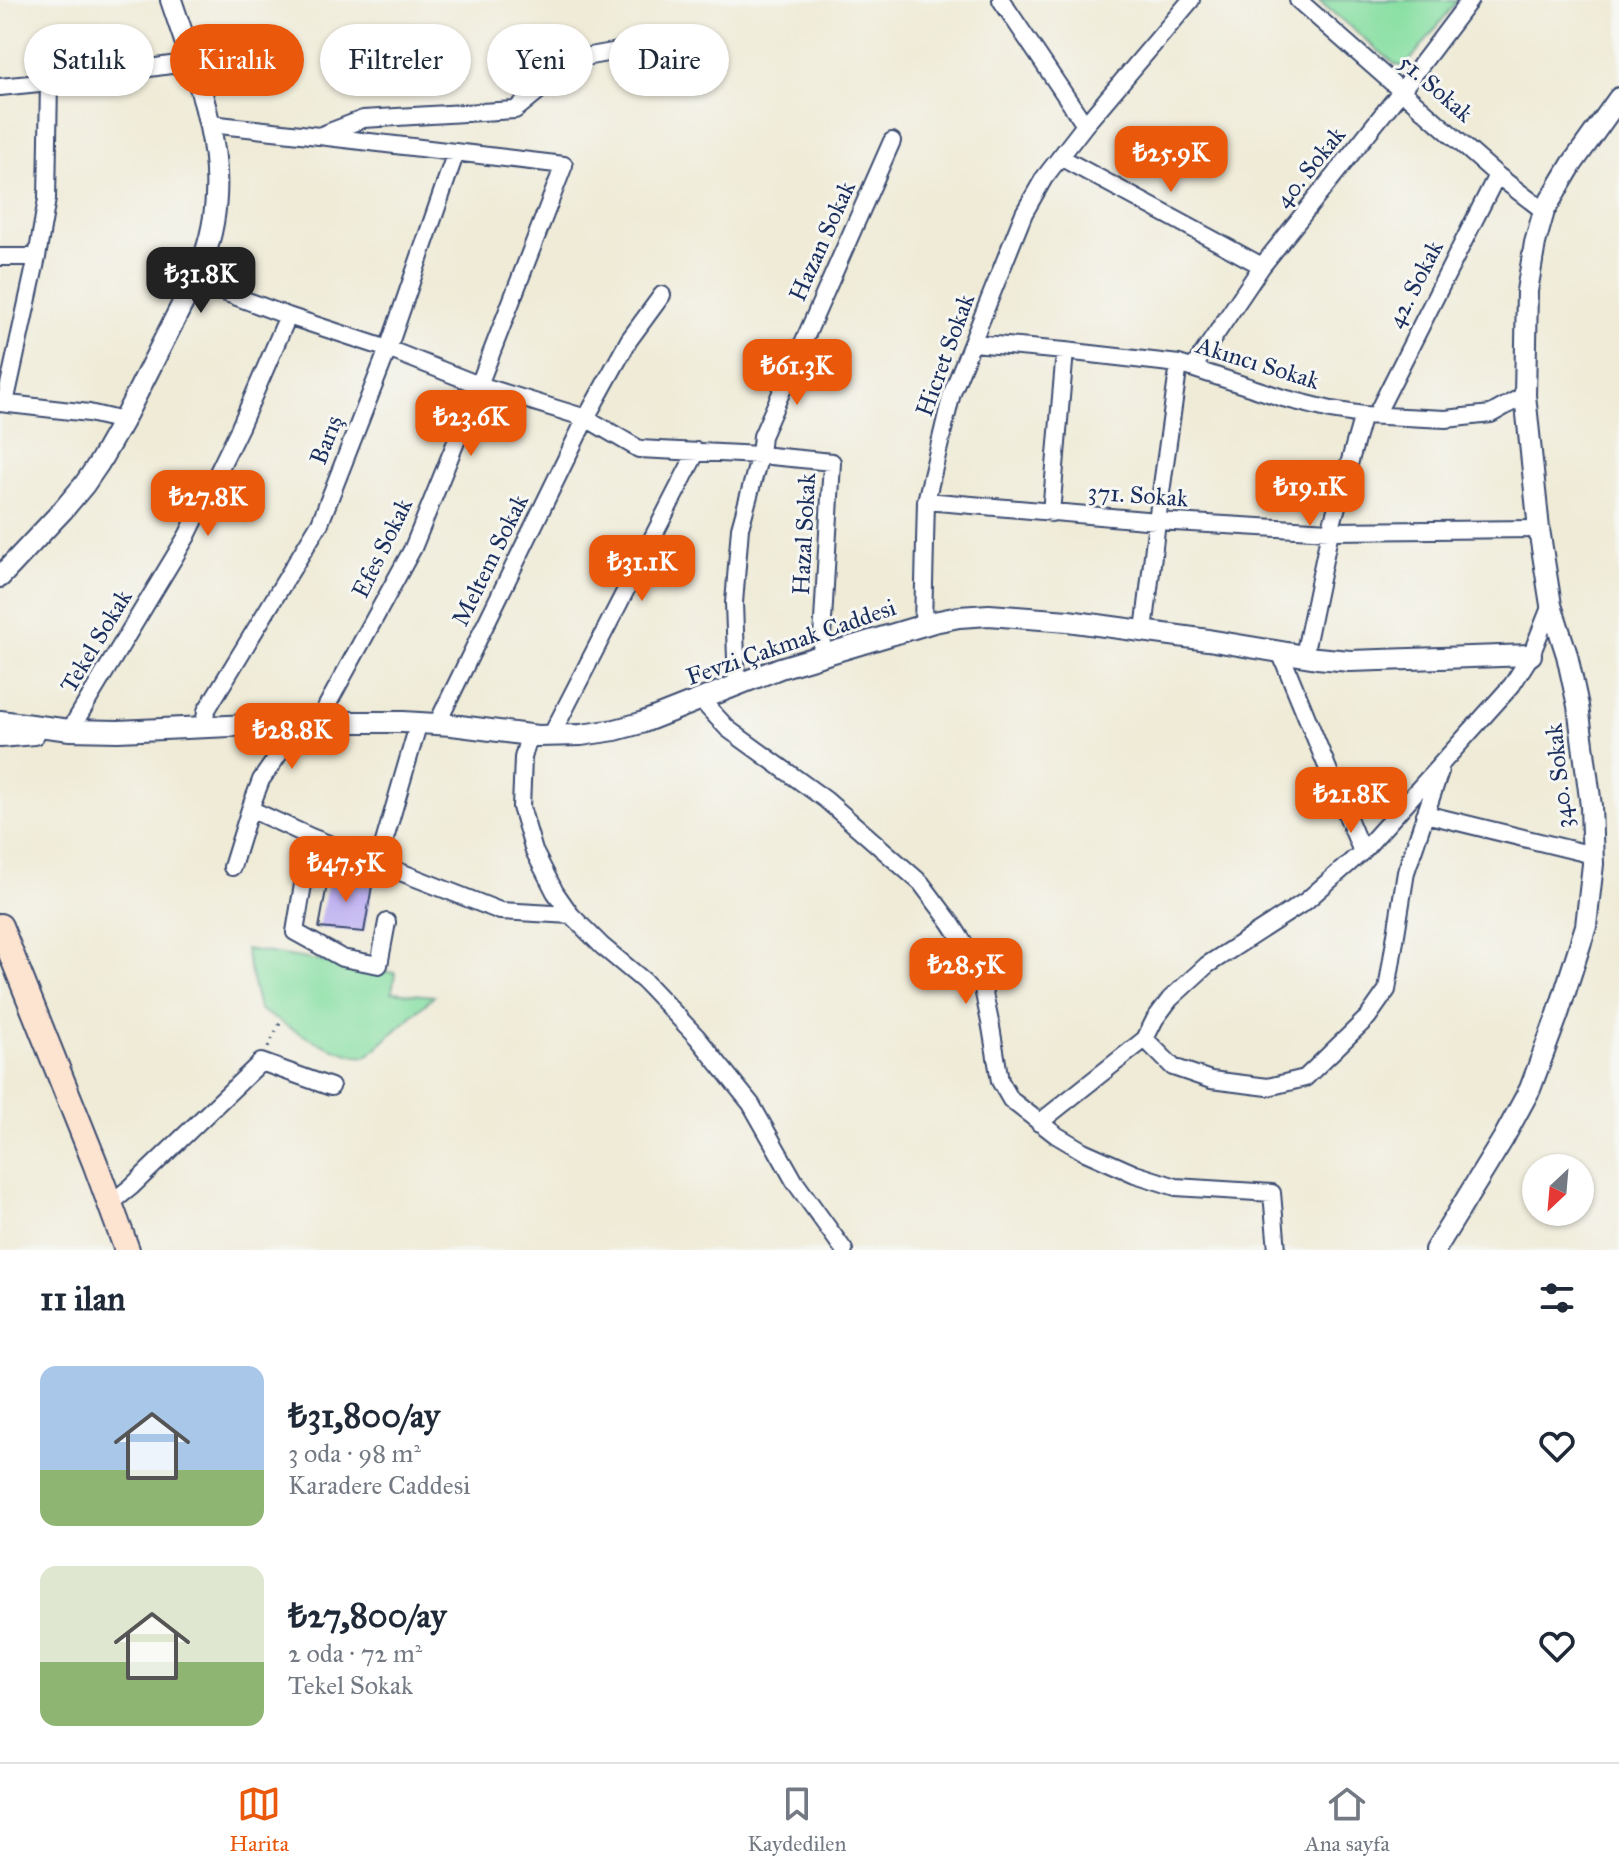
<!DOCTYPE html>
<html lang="tr">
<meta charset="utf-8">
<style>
:root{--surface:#fff;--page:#f6f6f7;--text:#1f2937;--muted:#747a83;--line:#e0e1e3;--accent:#ea580c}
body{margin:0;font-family:"IM FELL Great Primer",serif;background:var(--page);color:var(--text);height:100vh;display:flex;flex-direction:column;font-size:30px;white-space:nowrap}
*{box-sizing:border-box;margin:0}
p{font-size:26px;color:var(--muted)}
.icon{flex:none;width:44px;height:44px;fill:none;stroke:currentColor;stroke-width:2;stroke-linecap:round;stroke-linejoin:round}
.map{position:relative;height:1250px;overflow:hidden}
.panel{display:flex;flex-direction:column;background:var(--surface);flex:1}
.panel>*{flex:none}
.top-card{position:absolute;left:24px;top:24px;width:800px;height:72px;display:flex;gap:16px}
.needle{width:52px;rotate:206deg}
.fabs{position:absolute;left:1522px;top:1154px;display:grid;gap:16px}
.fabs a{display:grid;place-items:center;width:72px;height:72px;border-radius:50%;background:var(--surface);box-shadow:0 2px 6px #0004;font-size:40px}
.price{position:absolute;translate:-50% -68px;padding:0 18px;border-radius:16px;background:var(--accent);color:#fff;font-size:26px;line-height:52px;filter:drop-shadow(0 2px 4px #0008)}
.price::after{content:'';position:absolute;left:50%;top:48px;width:24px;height:18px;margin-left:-12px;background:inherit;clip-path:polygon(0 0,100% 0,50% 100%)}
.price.current{background:#222;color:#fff}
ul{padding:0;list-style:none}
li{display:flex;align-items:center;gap:24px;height:200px;padding:0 40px}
li span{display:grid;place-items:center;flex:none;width:224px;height:160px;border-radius:16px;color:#555}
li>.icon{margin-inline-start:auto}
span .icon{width:96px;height:96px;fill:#fffc;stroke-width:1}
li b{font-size:34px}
h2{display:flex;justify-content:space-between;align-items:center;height:96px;padding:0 40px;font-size:34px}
.chip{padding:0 28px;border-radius:36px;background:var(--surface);box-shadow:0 2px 6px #0004;font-size:28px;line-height:72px}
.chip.current{background:var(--accent);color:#fff}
.menu{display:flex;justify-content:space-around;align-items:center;height:112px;border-top:2px solid var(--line);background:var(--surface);font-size:22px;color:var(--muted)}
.menu a{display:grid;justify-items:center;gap:4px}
.menu .current{color:var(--accent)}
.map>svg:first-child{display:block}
.green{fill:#88dfa3;stroke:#528780;stroke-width:2}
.building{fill:#b8a9f1}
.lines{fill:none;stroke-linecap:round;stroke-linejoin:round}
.minor-casing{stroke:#3b4b70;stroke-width:20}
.tertiary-casing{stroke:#3b4b70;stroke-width:24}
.secondary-casing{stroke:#3b4b70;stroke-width:28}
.path{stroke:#3b4b70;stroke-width:3;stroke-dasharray:2 6;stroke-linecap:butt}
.minor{stroke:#fff;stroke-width:16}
.tertiary{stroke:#fff;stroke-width:20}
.secondary{stroke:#fde4d1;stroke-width:24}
.labels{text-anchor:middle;stroke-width:6;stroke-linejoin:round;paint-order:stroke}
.street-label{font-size:24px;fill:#1b2f5e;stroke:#f6f6f2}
</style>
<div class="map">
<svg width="1619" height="1250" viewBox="0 0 1619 1250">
<rect width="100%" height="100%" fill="#f6f6f2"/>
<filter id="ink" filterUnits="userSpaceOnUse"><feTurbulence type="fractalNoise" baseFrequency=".0125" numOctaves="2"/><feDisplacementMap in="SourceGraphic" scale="16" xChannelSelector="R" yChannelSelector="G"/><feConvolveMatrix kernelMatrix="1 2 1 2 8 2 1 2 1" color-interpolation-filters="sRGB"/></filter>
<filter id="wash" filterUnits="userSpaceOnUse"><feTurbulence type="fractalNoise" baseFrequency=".006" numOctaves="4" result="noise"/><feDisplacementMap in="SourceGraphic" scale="32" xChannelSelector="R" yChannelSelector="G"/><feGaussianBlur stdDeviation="1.8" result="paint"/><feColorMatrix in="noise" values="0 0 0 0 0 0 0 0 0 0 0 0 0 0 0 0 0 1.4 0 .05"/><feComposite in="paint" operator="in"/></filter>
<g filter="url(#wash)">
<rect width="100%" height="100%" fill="#efebd7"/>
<path class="green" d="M1318 0H1458L1405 67 1396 65Z
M245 949 395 973 392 992 434 996 366 1057C333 1055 287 1027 259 1009Z"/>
<g id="blocks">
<path class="building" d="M329 874 373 880 364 932 319 928Z"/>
</g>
</g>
<g filter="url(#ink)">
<use href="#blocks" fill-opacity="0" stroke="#3b4b70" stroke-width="2"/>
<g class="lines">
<g class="minor-casing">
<path id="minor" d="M1001 0 1085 125
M1298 0 1497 175 1544 211
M0 87 49 82 192 62
M210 124 319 136 363 119 515 110 579 58 663 43
M1060 157 1262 266
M0 257H37
M194 281 288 316 388 349 479 385 586 418 639 449 760 455 832 462 821 656
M973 343 1065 351 1179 364 1283 398 1331 410 1363 415 1446 419 1491 414 1525 395
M1193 368 1262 266 1402 90 1470 0
M0 403 89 413 123 421
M5 403 37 257 47 199 49 82
M1376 415 1497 175
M926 501 1157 521 1330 531 1539 529
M1051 513 1065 351
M923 625 926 501 952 393 1024 213 1044 178 1085 125 1191 0
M1144 631 1157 521 1179 364
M1280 652 1362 852
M1304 656 1330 531 1363 415
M737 686 734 603 740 528 760 455 762 436 892 141
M701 700 728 729 826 800 921 883 951 923 967 948 982 984 991 1027 1000 1081 1011 1100 1056 1135 1083 1151 1135 1174 1176 1187 1272 1193 1277 1250
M318 722 413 548 479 385 564 165 319 136
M437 724 586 418 629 340 662 295
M204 727 206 711 320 523 388 349 456 152
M70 730 187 536 240 427 288 316
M529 735 523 758 521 807 534 851 555 892 571 915 602 946 644 981 697 1037 751 1104 795 1182 844 1250
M551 736 697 451
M250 809 311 837 500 911 571 915
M1425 814 1593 855
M311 837 295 932 342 958 379 965 387 922
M378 863 419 722
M232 867 250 809 261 780 292 735 293 723
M1145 1039 1173 1067 1211 1080 1268 1087 1305 1078 1368 1017 1387 990 1406 872 1440 771
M1039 1123 1145 1039 1155 1019 1170 999 1207 965 1306 901 1362 852 1512 685 1531 655 1551 605
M110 1204 131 1187 261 1062 331 1087"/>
</g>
<g class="tertiary-casing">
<path id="tertiary" d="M0 577 63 510 84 485 99 463 123 421 194 281C242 183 203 96 171 0
M0 721 70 730 118 731 318 722H403L452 725 537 736 581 735 615 730 641 723 780 668 934 622 959 617 989 615 1068 621 1208 640 1317 658 1350 661 1531 655
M0 737 34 734
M1435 1250 1503 1139 1530 1089 1558 1014 1586 926 1593 864 1591 806 1578 706 1567 655 1551 605 1539 529 1525 395 1527 291 1535 243 1544 211 1572 164 1619 98"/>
</g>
<g class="secondary-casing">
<path id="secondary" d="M0 926 95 1163 127 1250"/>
</g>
<path class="path" d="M268 1047 280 1023"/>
<use href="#minor" class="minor"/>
<use href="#tertiary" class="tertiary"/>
<use href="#secondary" class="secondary"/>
</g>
</g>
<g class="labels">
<g class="street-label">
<text transform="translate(1436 88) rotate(41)" y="8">51. Sokak</text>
<text transform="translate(1310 167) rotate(-51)" y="8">40. Sokak</text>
<text transform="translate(822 241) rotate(-66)" y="8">Hazan Sokak</text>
<text transform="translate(1415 284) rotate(-63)" y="8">42. Sokak</text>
<text transform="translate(945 355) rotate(-70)" y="8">Hicret Sokak</text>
<text transform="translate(1258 363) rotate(17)" y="8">Akıncı Sokak</text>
<text transform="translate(326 440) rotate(-69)" y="8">Barış</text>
<text transform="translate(1138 495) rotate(4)" y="8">371. Sokak</text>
<text transform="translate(804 534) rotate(-87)" y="8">Hazal Sokak</text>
<text transform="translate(382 548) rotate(-64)" y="8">Efes Sokak</text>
<text transform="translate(490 560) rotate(-64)" y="8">Meltem Sokak</text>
<text transform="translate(96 641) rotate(-59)" y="8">Tekel Sokak</text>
<text transform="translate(791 642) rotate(-19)" y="8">Fevzi Çakmak Caddesi</text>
<text transform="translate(1559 776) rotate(-96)" y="8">340. Sokak</text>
</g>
</g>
</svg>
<div class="fabs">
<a><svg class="needle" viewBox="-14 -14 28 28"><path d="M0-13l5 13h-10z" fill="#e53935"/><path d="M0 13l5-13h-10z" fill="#747a83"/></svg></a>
</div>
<b class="price" style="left:1171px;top:194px">₺25.9K</b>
<b class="price current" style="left:201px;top:315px">₺31.8K</b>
<b class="price" style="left:797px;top:407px">₺61.3K</b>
<b class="price" style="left:471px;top:458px">₺23.6K</b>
<b class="price" style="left:1310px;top:528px">₺19.1K</b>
<b class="price" style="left:208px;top:538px">₺27.8K</b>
<b class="price" style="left:642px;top:603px">₺31.1K</b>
<b class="price" style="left:292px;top:771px">₺28.8K</b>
<b class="price" style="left:1351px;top:835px">₺21.8K</b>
<b class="price" style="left:346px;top:904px">₺47.5K</b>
<b class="price" style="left:966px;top:1006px">₺28.5K</b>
<div class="top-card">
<a class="chip">Satılık</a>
<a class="chip current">Kiralık</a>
<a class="chip">Filtreler</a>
<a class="chip">Yeni</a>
<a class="chip">Daire</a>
</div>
</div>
<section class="panel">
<h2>11 ilan<svg class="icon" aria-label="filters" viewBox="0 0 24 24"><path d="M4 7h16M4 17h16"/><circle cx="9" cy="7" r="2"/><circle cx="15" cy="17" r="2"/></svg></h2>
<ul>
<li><span style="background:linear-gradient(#a9c7e8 65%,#8fb573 0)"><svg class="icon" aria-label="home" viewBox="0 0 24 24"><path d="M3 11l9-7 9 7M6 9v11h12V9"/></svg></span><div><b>₺31,800/ay</b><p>3 oda · 98 m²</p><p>Karadere Caddesi</p></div><svg class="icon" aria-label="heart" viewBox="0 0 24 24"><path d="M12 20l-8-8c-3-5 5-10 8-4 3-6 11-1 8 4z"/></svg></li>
<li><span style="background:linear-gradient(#dfe7d0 60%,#8fb573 0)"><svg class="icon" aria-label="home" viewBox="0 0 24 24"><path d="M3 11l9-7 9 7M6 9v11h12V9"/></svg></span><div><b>₺27,800/ay</b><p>2 oda · 72 m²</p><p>Tekel Sokak</p></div><svg class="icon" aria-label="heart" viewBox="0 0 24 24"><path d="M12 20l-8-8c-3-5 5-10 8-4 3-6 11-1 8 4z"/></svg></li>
</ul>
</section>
<nav class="menu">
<a class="current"><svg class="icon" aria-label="map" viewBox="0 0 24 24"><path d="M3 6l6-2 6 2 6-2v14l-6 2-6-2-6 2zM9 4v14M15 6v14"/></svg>Harita</a>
<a><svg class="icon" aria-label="saved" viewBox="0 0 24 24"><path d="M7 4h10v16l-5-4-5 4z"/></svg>Kaydedilen</a>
<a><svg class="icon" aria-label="home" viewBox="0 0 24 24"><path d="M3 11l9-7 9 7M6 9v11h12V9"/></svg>Ana sayfa</a>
</nav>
